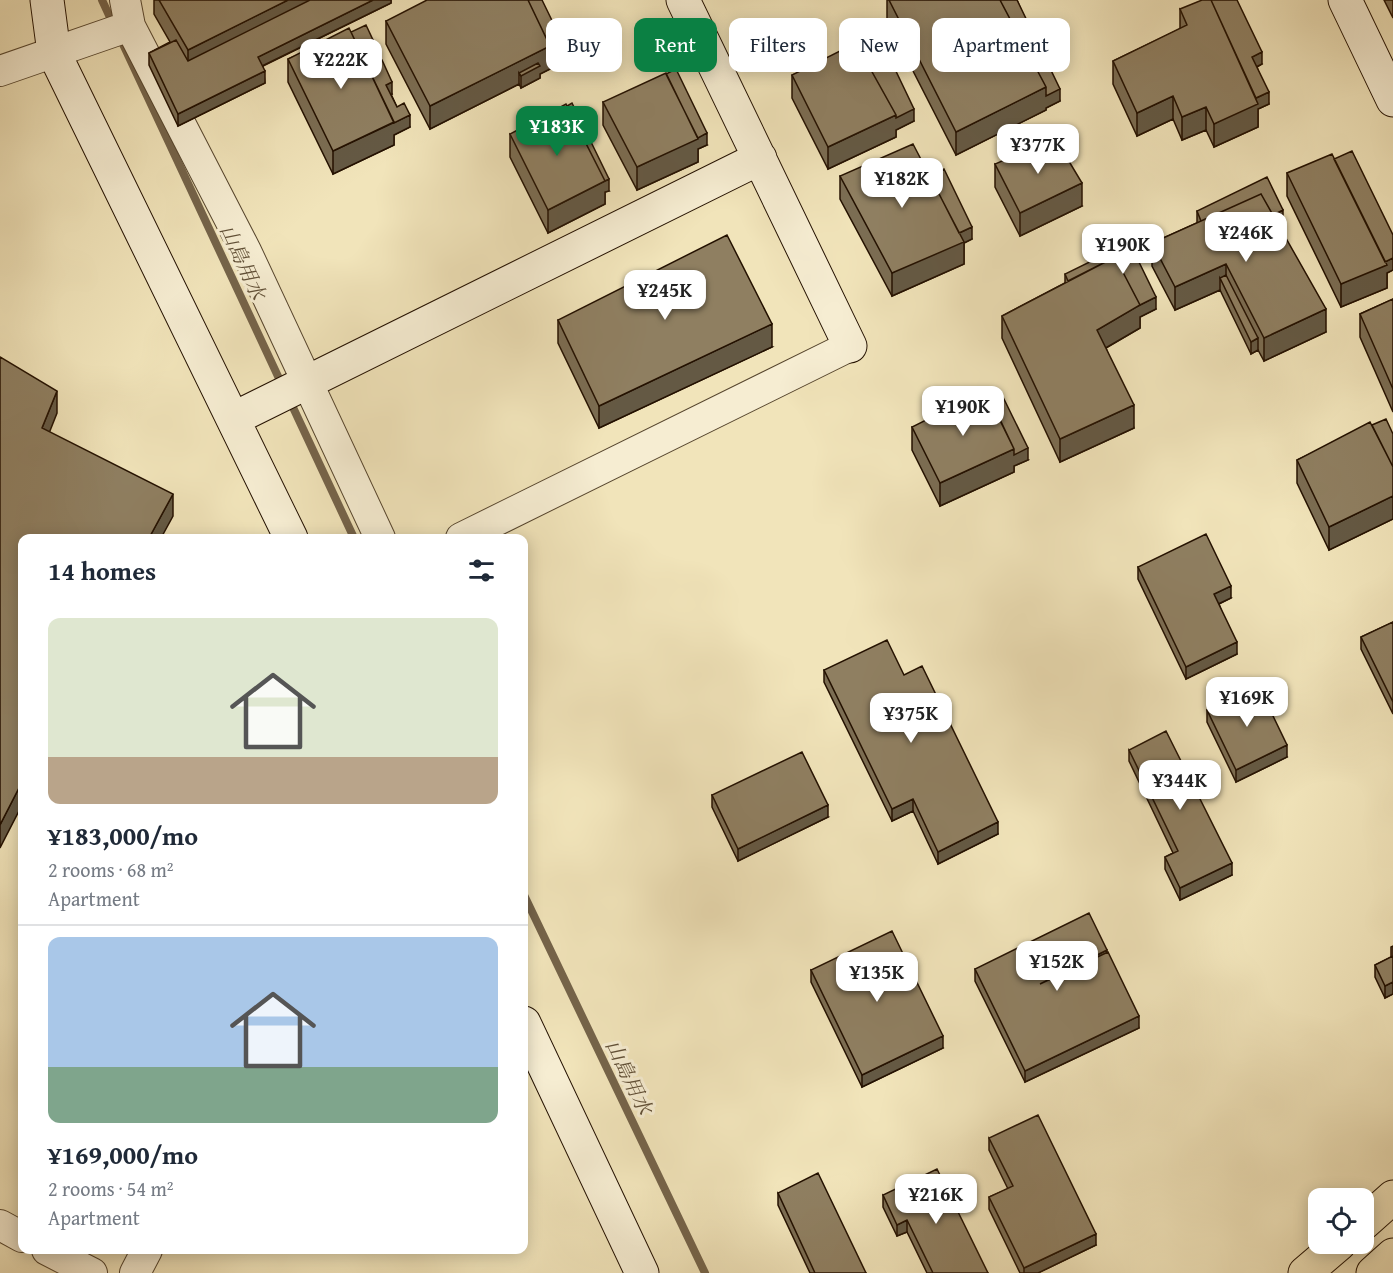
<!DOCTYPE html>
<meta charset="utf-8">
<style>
:root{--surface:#fff;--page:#f2f2f3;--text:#1f2937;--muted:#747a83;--line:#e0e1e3;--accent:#0b8043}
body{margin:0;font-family:"Gentium Book Plus","Noto Serif JP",serif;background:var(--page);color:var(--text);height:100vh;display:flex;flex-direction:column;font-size:22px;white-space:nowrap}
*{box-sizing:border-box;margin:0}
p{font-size:20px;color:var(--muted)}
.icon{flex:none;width:33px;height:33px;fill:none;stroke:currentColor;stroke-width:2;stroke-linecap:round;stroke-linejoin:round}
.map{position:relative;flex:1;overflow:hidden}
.panel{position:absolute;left:18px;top:534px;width:510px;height:720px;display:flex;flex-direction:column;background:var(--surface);border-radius:12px;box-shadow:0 3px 15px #0003}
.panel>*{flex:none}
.guide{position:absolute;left:546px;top:18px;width:570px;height:54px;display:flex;gap:12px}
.buttons{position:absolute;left:1308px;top:1188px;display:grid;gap:12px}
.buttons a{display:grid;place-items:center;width:66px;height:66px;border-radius:12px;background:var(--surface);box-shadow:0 3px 15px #0003;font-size:30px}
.price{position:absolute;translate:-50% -51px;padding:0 14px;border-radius:12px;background:#fff;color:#222;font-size:20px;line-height:39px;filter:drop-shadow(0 2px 3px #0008)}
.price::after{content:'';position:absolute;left:50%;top:36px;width:18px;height:14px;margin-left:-9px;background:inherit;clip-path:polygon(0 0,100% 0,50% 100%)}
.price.on{background:var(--accent);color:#fff}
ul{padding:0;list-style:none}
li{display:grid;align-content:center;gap:12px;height:318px;padding:0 30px}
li+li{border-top:2px solid var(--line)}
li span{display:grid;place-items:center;height:186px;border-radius:12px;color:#555}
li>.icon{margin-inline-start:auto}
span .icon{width:108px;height:108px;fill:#fffc;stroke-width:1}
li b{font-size:26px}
h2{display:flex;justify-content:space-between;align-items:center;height:72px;padding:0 30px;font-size:26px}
.tag{padding:0 21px;border-radius:12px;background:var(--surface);box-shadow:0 3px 15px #0003;font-size:21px;line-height:54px}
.tag.on{background:var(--accent);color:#fff}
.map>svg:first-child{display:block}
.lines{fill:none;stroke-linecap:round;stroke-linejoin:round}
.stream{stroke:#75644a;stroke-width:8}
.street-casing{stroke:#57462e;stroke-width:32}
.secondary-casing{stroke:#241100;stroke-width:35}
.highway-casing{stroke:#241100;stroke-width:35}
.street{stroke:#f6edd2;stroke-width:30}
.secondary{stroke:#f6edd2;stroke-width:33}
.highway{stroke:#f1e4ba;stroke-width:33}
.wall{fill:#7b6d53;stroke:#241100;stroke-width:1.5}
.shaded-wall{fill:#645944;stroke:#241100;stroke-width:1.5}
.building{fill:#8f7f61;stroke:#241100;stroke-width:1.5}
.labels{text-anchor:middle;stroke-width:6;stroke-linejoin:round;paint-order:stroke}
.water-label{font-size:20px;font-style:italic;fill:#615037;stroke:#f6edd2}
</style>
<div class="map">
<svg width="1393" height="1273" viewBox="0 0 1393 1273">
<rect width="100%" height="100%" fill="#f1e4ba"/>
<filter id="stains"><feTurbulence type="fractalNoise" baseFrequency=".00333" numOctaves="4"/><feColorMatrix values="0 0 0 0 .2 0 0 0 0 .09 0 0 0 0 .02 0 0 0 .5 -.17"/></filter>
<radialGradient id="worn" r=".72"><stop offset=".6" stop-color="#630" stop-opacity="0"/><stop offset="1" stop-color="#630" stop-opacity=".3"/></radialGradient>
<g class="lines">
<path class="stream" d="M102 0 114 26
M122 42 283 387
M290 401 354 538
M524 895 705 1273"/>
<g class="street-casing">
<path id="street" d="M125 0 130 26 246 251 380 538
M0 71 130 26
M461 538 850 346
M0 1225 22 1237
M47 1250 92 1273
M135 1273 147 1250"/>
</g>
<g class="secondary-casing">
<path id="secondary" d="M47 0 54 53 291 538
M683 0 850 346
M1345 0 1393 100
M233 419 760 158
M524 1023 642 1273"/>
</g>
<g class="highway-casing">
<path id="highway" d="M1364 1223 1393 1197
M1305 1273 1339 1244
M1373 1273 1393 1255"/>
</g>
<use href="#street" class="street"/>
<use href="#secondary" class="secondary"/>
<use href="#highway" class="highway"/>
</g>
<path class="wall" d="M154 0H391V3L263 66 265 83 178 126 149 65V53L170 42 154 14Z
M887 0H1017L1060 101 1046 108V110L956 155 887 20Z
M1384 0H1393V18Z
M1180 9 1262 64 1257 67 1269 104 1258 109V127L1214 147 1206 130 1182 140 1173 119 1137 136 1113 84V61L1180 29Z
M386 21 562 53 550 58V69L540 74V78L521 88 519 84 430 129 386 44Z
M351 32 373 52 371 53 392 94H391L397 107 410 127 394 135V145L333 174 288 82V59Z
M861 52 914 121 896 130V137L828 169 792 98V75Z
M603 102 707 145 698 149V162L637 190 603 125Z
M510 134 609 191 605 192V204L548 233 510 157Z
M1334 159 1393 235V270L1387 273V288L1341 307 1287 196V173Z
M995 164 1082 206 1020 236 995 187Z
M840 176H930L972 239 964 243V264L892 296 840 199Z
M1197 211 1283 222 1278 225 1326 332 1264 361 1258 350 1251 354 1220 290 1175 310 1152 266V243L1197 223Z
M1121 263 1156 309 1140 317V328L1106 348 1134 428 1060 462 1002 338V316L1065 283V274Z
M1393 299V412L1360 337V314Z
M558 320 772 347 599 428 558 343Z
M1372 425 1393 434V519L1329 550 1297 483V460Z
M912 427 1028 460 1014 466V472L940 506 912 450Z
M1138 567 1231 598 1219 604 1237 654 1186 679 1138 579Z
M1393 622V714L1361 649V637Z
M824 670 904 675 998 834 938 864 913 811 892 821 824 682Z
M1207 710 1287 757 1236 782 1207 722Z
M1129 750 1232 875 1180 900 1165 869V857L1173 853 1129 761Z
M712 795 828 817 738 861 712 807Z
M1393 946V994L1385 998 1375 977V965L1391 957V947Z
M1107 952 1139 1028 1025 1082 975 981V969Z
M811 970 943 1048 862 1087 811 982Z
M989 1138 1096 1245 1038 1273H1020L989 1209V1197L1008 1189 989 1150Z
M778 1193 866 1273H810L778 1205Z
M883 1195 988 1273H927L907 1232 897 1236 883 1207Z"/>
<path class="shaded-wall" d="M288 0H329L188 72V50Z
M373 0H391V3L258 68V57Z
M373 40V52L367 55V43Z
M562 41V53L550 58V69L540 74V78L521 88V76L519 73V84L430 129V106L550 46Z
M1262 52V64L1252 69V57Z
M265 71V83L178 126V114Z
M392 82V94L386 97V85Z
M1046 87 1060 89V101L1046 108V110L956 155V132Z
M1269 92V104L1258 109V127L1214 147V124L1252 100Z
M1173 96V119L1137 136V113Z
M1206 107V130L1182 140V117Z
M914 109V121L896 130V137L828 169V147L896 115Z
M410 115V127L394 135V145L333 174V151Z
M707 133V145L698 149V162L637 190V167Z
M609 179V191L605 192V204L548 233V210Z
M1082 183V206L1020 236V213Z
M1283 210V222L1273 227 1272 216Z
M972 227V239L964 243V264L892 296V273L955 235Z
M1393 258V270L1387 273V288L1341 307V284Z
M1226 264V287L1220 278V290L1175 310V287Z
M1156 297V309L1140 317V328L1097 353V330L1136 307Z
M1326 309V332L1264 361V338Z
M772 324V347L599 428V406Z
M1258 338V350L1251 354V342Z
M57 391V413L42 451V428Z
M1134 405V428L1060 462V439Z
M1028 448V460L1014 466V472L940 506V483L1014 449Z
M173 494V516L161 538H149Z
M1393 496V519L1329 550V527Z
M1231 586V598L1214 606V594Z
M1237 642V654L1186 679V667Z
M1287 745V757L1236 782V770Z
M22 782V805L0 848V825Z
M913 799V811L892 821V809Z
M828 805V817L738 861V849Z
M998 822V834L938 864V852Z
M1232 863V875L1180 900V888Z
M1107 950V962L1040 984Z
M1393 982V994L1385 998V986Z
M1139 1016V1028L1025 1082V1071Z
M943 1036V1048L862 1087V1075Z
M907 1220V1232L897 1236V1225Z
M1096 1234V1245L1038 1273H1024V1268Z"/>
<path class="building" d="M159 0H288L188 50Z
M310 0H373L258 57 265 71 178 114 149 53 176 40 188 61Z
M427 0H528L550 46 430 106 386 21Z
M528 0H542L562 41 550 46Z
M889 0H1000L1046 87 956 132Z
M1000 0H1017L1060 89 1046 96V87Z
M1202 0H1211L1258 104 1214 124 1206 107 1182 117 1173 96 1137 113 1113 61 1187 25 1180 9Z
M1211 0H1237L1262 52 1252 57 1269 92 1256 98Z
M366 25 373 40 367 43 376 63 382 60 392 82 386 85 397 107 404 103 410 115 394 123 351 32Z
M349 28 394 122 333 151 288 59Z
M882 42 914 109 896 118V115L861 52Z
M856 43 896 115 828 147 792 75Z
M538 63 540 66 521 76 519 73Z
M676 69 707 133 698 138 666 74Z
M666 73 698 139 637 167 603 102Z
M572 103 609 179 605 181 567 106Z
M566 104 605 181 548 210 510 134Z
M1055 138 1082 183 1020 213 995 164Z
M913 144 964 242 892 273 840 176Z
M1352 151 1393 235V258L1385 262 1334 159Z
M1332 154 1387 265 1341 284 1287 173Z
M944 169 972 227 959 233 930 176Z
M1267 177 1283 210 1273 215 1261 194 1201 221 1197 211Z
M1261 194 1326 309 1264 338 1226 264 1175 287 1152 243Z
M727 235 772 324 599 406 558 320Z
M1114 250 1121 263 1136 256 1156 297 1140 305 1115 257 1068 281 1065 274Z
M1115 257 1140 305 1097 330 1134 405 1060 439 1002 316Z
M1226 275 1258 338 1251 342 1220 278Z
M1393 299V389L1360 314Z
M0 357 57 391 42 428 173 494 149 538H22V782L0 825Z
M986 390 1014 449 940 483 912 427Z
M1000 391 1028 448 1014 455V449L988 396Z
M1386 419 1393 434V467L1372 425Z
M1370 422 1393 467V496L1329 527 1297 460Z
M1206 534 1231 586 1214 594 1237 642 1186 667 1138 567Z
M1393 622V702L1361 637Z
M887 640 904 675 922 666 998 822 938 852 913 799 892 809 824 670Z
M1258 685 1287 745 1236 770 1207 710Z
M1166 731 1232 863 1180 888 1165 857 1178 851 1129 750Z
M802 752 828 805 738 849 712 795Z
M1089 913 1107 950 1040 984 1108 952 1139 1016 1025 1071 975 969Z
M892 931 943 1036 862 1075 811 970Z
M1393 956V982L1385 986 1375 965Z
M1038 1115 1096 1234 1024 1268 989 1197 1013 1186 989 1138Z
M937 1169 988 1273H933L907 1220 897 1225 883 1195Z
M818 1173 866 1273H815L778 1193Z"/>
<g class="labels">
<g class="water-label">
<text transform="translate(243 262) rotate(65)" y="7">山島用水</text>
<text transform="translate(629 1077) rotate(64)" y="7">山島用水</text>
</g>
</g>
<rect width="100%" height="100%" filter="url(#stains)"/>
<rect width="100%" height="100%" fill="url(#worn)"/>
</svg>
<div class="buttons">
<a><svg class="icon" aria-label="locate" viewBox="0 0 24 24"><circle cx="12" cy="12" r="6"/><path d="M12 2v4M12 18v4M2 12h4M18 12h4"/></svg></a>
</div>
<b class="price" style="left:341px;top:90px">¥222K</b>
<b class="price on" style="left:557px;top:157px">¥183K</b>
<b class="price" style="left:1038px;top:175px">¥377K</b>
<b class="price" style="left:902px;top:209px">¥182K</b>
<b class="price" style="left:1246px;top:263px">¥246K</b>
<b class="price" style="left:1123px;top:275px">¥190K</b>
<b class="price" style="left:665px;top:321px">¥245K</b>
<b class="price" style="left:963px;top:437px">¥190K</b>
<b class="price" style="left:1247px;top:728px">¥169K</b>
<b class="price" style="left:911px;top:744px">¥375K</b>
<b class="price" style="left:1180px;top:811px">¥344K</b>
<b class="price" style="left:1057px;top:992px">¥152K</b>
<b class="price" style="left:877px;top:1003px">¥135K</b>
<b class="price" style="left:936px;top:1225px">¥216K</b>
<div class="guide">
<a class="tag">Buy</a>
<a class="tag on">Rent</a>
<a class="tag">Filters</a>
<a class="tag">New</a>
<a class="tag">Apartment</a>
</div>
<section class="panel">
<h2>14 homes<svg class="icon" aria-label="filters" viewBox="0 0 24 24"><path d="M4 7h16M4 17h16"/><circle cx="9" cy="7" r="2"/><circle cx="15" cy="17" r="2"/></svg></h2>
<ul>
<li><span style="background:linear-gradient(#dfe7d0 75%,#b9a48a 0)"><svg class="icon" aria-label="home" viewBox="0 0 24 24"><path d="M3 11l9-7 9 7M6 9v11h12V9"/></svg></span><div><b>¥183,000/mo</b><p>2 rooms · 68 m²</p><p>Apartment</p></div></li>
<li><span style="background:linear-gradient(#a9c7e8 70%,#7fa58c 0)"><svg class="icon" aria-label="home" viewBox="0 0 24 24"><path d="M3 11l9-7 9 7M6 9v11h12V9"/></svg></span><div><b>¥169,000/mo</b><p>2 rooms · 54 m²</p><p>Apartment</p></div></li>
</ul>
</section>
</div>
